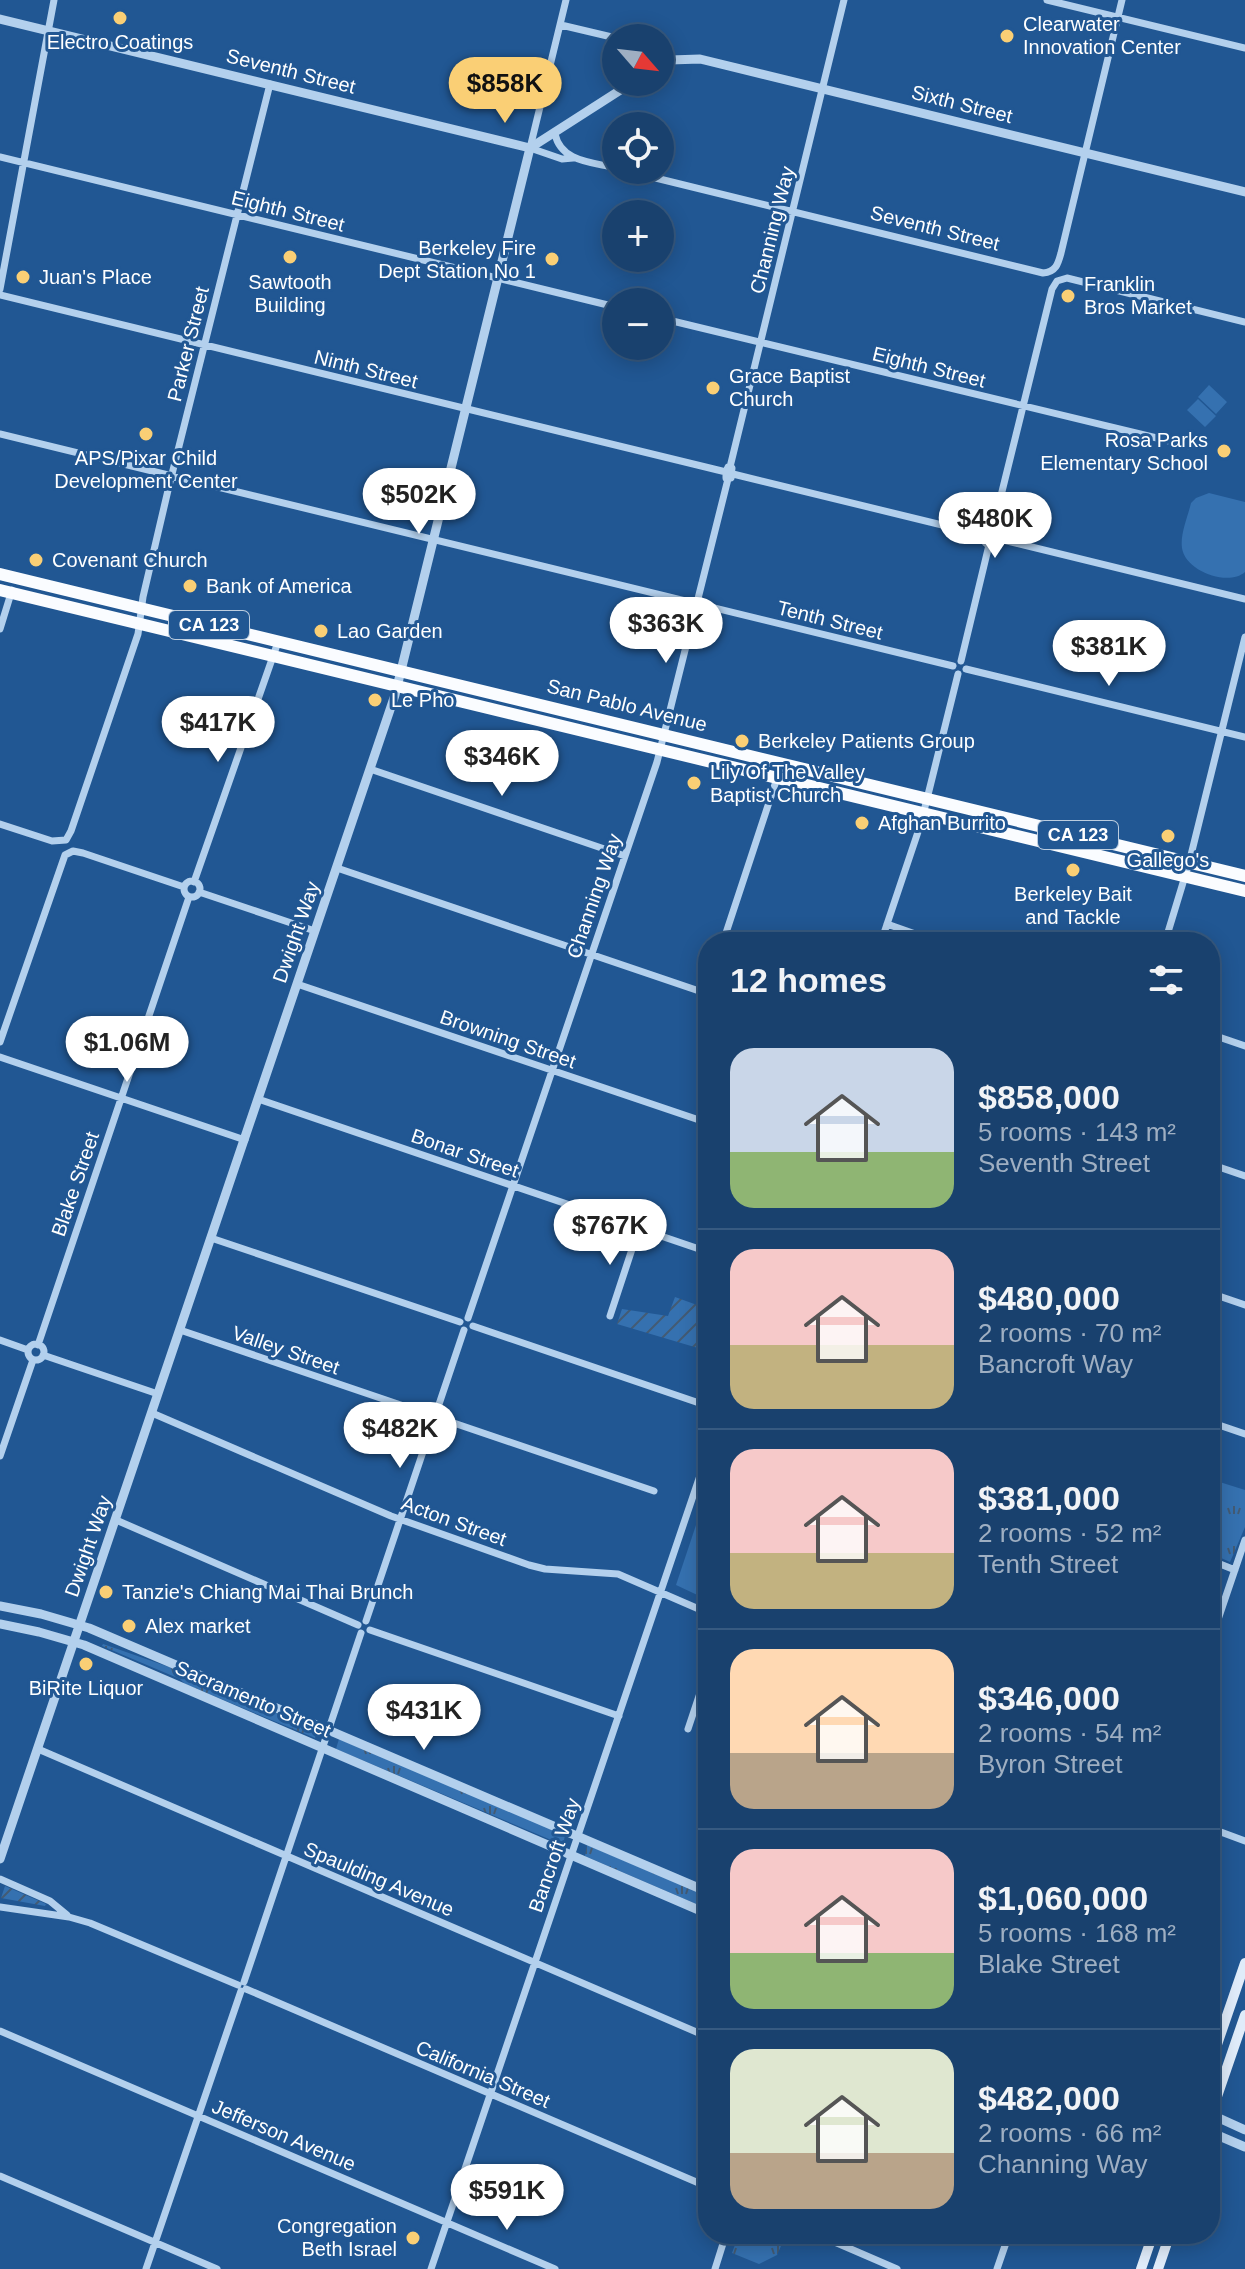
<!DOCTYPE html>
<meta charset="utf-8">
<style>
:root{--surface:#19416e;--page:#264c76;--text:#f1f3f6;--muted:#9fafc2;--line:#375a81;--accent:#facf75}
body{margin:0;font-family:Helvetica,sans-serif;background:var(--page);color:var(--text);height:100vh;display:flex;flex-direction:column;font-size:30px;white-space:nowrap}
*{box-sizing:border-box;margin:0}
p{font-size:26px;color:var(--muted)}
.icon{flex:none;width:44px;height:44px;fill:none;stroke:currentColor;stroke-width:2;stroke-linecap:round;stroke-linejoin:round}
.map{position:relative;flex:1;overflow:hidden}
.panel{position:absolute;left:698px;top:932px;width:522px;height:1312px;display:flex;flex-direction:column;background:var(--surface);border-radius:32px;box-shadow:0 4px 20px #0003,0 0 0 2px var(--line)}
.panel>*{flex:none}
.needle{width:52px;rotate:118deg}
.tools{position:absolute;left:602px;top:24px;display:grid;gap:16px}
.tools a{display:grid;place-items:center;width:72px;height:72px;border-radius:50%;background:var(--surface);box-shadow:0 4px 20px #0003,0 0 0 2px var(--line);font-size:40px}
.price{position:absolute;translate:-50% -68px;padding:0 18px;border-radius:28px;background:#fff;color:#222;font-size:26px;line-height:52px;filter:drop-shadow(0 2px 4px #0008)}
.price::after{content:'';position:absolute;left:50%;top:48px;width:24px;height:18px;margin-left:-12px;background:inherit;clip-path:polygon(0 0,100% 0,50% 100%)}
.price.on{background:var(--accent);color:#111}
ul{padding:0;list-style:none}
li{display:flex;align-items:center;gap:24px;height:200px;padding:0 32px}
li+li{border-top:2px solid var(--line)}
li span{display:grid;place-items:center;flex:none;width:224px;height:160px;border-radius:24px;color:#555}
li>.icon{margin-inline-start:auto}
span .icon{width:96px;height:96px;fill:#fffc;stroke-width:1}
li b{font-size:34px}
h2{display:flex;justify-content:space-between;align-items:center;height:96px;padding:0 32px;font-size:34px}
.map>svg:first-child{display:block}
.grass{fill:url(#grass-tufts)}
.garden{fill:url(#garden-furrows)}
.pitch{fill:#3571b0}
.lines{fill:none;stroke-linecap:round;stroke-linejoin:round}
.minor{stroke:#b3d0ed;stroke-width:7}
.tertiary{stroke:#b3d0ed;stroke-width:9}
.secondary{stroke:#e0ecfa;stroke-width:10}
.primary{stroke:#fafcff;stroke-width:12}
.poi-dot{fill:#facf75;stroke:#215793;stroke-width:3}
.labels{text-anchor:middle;stroke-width:6;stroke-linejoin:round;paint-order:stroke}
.shield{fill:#215793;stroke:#bccddf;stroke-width:2}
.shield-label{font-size:18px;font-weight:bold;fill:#fff}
.poi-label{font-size:20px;fill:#fff;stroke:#215793;text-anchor:start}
.street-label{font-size:20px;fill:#fff;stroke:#215793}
</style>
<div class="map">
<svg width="1245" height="2269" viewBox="0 0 1245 2269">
<defs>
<pattern id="grass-tufts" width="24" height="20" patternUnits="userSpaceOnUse" patternTransform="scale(2)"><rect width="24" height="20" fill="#3571b0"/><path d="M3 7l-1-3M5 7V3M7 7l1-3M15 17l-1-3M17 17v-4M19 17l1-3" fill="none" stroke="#435b74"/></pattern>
<pattern id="garden-furrows" width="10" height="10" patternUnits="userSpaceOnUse" patternTransform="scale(2)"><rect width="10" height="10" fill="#3571b0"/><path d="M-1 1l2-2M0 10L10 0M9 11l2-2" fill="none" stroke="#435b74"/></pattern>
</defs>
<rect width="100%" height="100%" fill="#215793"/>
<path class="grass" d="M1210 1479 1245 1490V1527L1230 1562 1210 1553Z
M103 1644 192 1675 317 1730 315 1738 185 1684 180 1679 102 1646Z
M339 1739 565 1835 563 1845 336 1749Z
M587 1845 708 1896V1909L585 1856Z
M739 2234H779L785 2237 777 2255 759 2264 732 2253Z"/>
<path class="garden" d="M675 1297 708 1309V1351L617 1324 622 1309 668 1316Z
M5 1886 46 1904 45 1906 1 1898Z"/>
<path class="pitch" d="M1209 385 1227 402 1216 414 1198 397Z
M1198 399 1216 416 1205 427 1187 410Z
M1209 493 1245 502V572C1228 587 1185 571 1182 548 1180 534 1188 516 1191 503L1196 498Z
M698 1519 708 1522V1600L676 1585Z"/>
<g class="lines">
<path class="minor" d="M566 0 530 148 562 159 573 158
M1047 0 1245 48
M561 25 616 38
M660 47 670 60
M555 134C561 162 592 162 616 168
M0 157 616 307
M623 170 1043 273C1056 272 1058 264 1061 253L1122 0
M0 289 54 0
M0 295 726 472V478H731L732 468 728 467 726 472
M660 318 1190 446
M0 434 953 666
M730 467 844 0
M733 474 983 535
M993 528 1052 289 1057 281 1067 278 1245 322
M983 537a8 8 0 1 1 16 0a8 8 0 1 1-16 0Z
M999 539 1245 599
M0 629 12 590
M961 661 989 545
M966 669 1245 737
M370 769 625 856
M0 824 52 841 66 840 71 831 138 634 143 597 169 486 270 84
M337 868 708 994
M184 889a8 8 0 1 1 16 0a8 8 0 1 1-16 0Z
M194 882 278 642
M199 892 315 931
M887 924 938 942
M723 942 782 763
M881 942 921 823 958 674
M1165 942 1189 863 1245 637
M297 984 708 1123
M1210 1034 1245 1046
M0 1042 65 855 73 851 83 853 184 887
M0 1057 245 1140
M258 1099 708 1252
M1210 1164 1245 1176
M211 1238 460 1322
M1210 1293 1245 1305
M610 1316 639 1228
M468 1318 657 762 728 479
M473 1326 708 1406
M180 1330 654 1491
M0 1340 28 1350
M28 1352a8 8 0 1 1 16 0a8 8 0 1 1-16 0Z
M38 1345 189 897
M43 1355 158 1394
M152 1413 391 1516 529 1565 545 1569 618 1574 708 1613
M1210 1422 1245 1434
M0 1456 33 1360
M116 1520 358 1625
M1210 1560 1235 1570
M366 1621 464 1330
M370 1630 619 1716
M1210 1643 1245 1540
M688 1729 708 1669
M38 1749 708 2037
M1210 1828 1245 1841
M0 1879 50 1901 67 1915
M0 1907 69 1917 90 1923 238 1985
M244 1982 361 1633
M246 1989 708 2187
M0 2031 555 2269
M0 2176 217 2269
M816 2234 897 2269
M146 2269 241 1991
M431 2269 708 1452
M715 2269 726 2234
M997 2269 1009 2234"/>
<path class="tertiary" d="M0 19 530 148
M660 65 670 60 700 59 1245 192
M530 148 633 82
M0 1606 41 1614 89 1628 708 1892
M0 1624 39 1632 84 1645 708 1914
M0 1859 395 695 530 148
M1210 2114 1245 2130
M1210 2132 1245 2147"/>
<path class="secondary" d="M1210 2065 1245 1963
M1210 2117 1245 2015
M1141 2269 1153 2234
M1158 2269 1170 2234"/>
<path class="primary" d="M0 574 1245 876
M0 590 1245 891"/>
</g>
<g class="poi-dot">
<circle cx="120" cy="18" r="8"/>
<circle cx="1007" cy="36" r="8"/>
<circle cx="290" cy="257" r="8"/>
<circle cx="552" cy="259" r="8"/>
<circle cx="23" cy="277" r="8"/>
<circle cx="1068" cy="296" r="8"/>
<circle cx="713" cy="388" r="8"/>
<circle cx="146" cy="434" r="8"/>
<circle cx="1224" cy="451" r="8"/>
<circle cx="36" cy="560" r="8"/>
<circle cx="190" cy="586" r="8"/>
<circle cx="321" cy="631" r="8"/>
<circle cx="375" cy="700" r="8"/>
<circle cx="742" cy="741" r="8"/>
<circle cx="694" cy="783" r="8"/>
<circle cx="862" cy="823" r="8"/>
<circle cx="1168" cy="836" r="8"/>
<circle cx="1073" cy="870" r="8"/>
<circle cx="106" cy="1592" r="8"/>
<circle cx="129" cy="1626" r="8"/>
<circle cx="86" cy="1664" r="8"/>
<circle cx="413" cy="2238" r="8"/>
</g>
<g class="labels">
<g class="shield">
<rect x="169" y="611" width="80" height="28" rx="6"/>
<rect x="1038" y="821" width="80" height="28" rx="6"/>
</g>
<g class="shield-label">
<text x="209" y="631">CA 123</text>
<text x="1078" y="841">CA 123</text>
</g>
<g class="poi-label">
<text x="1023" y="31">Clearwater<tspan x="1023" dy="23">Innovation Center</tspan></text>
<text x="120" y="49" text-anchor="middle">Electro Coatings</text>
<text x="536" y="255" text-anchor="end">Berkeley Fire<tspan x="536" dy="23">Dept Station No 1</tspan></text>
<text x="39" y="284">Juan's Place</text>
<text x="290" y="289" text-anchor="middle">Sawtooth<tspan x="290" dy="23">Building</tspan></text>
<text x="1084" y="291">Franklin<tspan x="1084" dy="23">Bros Market</tspan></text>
<text x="729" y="383">Grace Baptist<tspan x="729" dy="23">Church</tspan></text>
<text x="1208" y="447" text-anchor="end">Rosa Parks<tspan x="1208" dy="23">Elementary School</tspan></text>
<text x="146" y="465" text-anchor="middle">APS/Pixar Child<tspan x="146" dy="23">Development Center</tspan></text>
<text x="52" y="567">Covenant Church</text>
<text x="206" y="593">Bank of America</text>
<text x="337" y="638">Lao Garden</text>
<text x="391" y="707">Le Pho</text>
<text x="758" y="748">Berkeley Patients Group</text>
<text x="710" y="779">Lily Of The Valley<tspan x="710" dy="23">Baptist Church</tspan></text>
<text x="878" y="830">Afghan Burrito</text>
<text x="1168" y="867" text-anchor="middle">Gallego's</text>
<text x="1073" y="901" text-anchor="middle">Berkeley Bait<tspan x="1073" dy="23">and Tackle</tspan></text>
<text x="122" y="1599">Tanzie's Chiang Mai Thai Brunch</text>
<text x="145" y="1633">Alex market</text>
<text x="86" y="1695" text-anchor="middle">BiRite Liquor</text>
<text x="397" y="2233" text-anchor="end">Congregation<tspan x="397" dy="23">Beth Israel</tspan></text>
</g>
<g class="street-label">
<text transform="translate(291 71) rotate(14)" y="7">Seventh Street</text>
<text transform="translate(962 104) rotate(14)" y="7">Sixth Street</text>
<text transform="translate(288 211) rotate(14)" y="7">Eighth Street</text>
<text transform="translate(935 228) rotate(14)" y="7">Seventh Street</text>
<text transform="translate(772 230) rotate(-76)" y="7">Channing Way</text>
<text transform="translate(188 344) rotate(-76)" y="7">Parker Street</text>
<text transform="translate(929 367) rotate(14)" y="7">Eighth Street</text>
<text transform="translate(366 369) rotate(14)" y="7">Ninth Street</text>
<text transform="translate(830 620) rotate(14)" y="7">Tenth Street</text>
<text transform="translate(627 705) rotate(14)" y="7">San Pablo Avenue</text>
<text transform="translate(594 896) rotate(-71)" y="7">Channing Way</text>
<text transform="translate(296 932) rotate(-71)" y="7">Dwight Way</text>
<text transform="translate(508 1039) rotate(19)" y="7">Browning Street</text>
<text transform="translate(465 1153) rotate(19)" y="7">Bonar Street</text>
<text transform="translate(75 1184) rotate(-71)" y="7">Blake Street</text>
<text transform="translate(286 1350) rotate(19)" y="7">Valley Street</text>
<text transform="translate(454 1521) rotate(20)" y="7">Acton Street</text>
<text transform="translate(88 1546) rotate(-71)" y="7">Dwight Way</text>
<text transform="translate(253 1699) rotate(23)" y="7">Sacramento Street</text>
<text transform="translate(554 1855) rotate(-71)" y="7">Bancroft Way</text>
<text transform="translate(379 1879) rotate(23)" y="7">Spaulding Avenue</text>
<text transform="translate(483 2074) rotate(23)" y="7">California Street</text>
<text transform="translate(284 2135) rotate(23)" y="7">Jefferson Avenue</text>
</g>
</g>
</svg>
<div class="tools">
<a><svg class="needle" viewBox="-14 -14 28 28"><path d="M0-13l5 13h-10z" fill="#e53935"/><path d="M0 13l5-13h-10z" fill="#9fafc2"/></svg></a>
<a><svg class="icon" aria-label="locate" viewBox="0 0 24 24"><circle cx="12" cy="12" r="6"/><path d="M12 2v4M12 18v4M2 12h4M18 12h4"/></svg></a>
<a>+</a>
<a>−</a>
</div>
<b class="price on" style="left:505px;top:125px">$858K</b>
<b class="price" style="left:419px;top:536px">$502K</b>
<b class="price" style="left:995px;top:560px">$480K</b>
<b class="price" style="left:666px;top:665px">$363K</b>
<b class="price" style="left:1109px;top:688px">$381K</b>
<b class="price" style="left:218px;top:764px">$417K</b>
<b class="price" style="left:502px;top:798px">$346K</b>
<b class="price" style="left:127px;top:1084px">$1.06M</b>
<b class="price" style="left:610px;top:1267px">$767K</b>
<b class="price" style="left:400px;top:1470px">$482K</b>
<b class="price" style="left:424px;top:1752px">$431K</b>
<b class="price" style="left:507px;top:2232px">$591K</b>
<section class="panel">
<h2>12 homes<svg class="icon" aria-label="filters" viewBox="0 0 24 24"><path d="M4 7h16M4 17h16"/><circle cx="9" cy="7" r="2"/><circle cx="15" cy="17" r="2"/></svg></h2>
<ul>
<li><span style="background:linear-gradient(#c9d6e8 65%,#8fb573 0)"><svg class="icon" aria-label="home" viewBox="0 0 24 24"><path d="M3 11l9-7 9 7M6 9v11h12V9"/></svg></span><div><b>$858,000</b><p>5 rooms · 143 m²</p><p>Seventh Street</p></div></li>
<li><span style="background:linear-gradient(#f6c9c9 60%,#c2b280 0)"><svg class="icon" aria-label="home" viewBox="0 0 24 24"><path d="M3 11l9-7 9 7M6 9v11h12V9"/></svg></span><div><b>$480,000</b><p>2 rooms · 70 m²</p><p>Bancroft Way</p></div></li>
<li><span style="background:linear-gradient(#f6c9c9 65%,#c2b280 0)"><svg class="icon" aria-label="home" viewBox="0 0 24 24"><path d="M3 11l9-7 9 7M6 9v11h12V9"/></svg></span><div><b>$381,000</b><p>2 rooms · 52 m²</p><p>Tenth Street</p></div></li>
<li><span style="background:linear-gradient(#ffd9b3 65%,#b9a48a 0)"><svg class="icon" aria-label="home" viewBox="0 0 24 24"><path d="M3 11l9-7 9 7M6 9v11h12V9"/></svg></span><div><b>$346,000</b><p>2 rooms · 54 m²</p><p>Byron Street</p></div></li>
<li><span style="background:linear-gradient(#f6c9c9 65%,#8fb573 0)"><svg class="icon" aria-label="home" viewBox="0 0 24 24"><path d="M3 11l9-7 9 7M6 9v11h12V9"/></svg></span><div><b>$1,060,000</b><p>5 rooms · 168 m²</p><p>Blake Street</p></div></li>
<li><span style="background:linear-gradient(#dfe7d0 65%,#b9a48a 0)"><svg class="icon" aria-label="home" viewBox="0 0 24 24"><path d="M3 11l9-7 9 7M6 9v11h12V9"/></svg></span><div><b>$482,000</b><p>2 rooms · 66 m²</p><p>Channing Way</p></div></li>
</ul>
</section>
</div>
